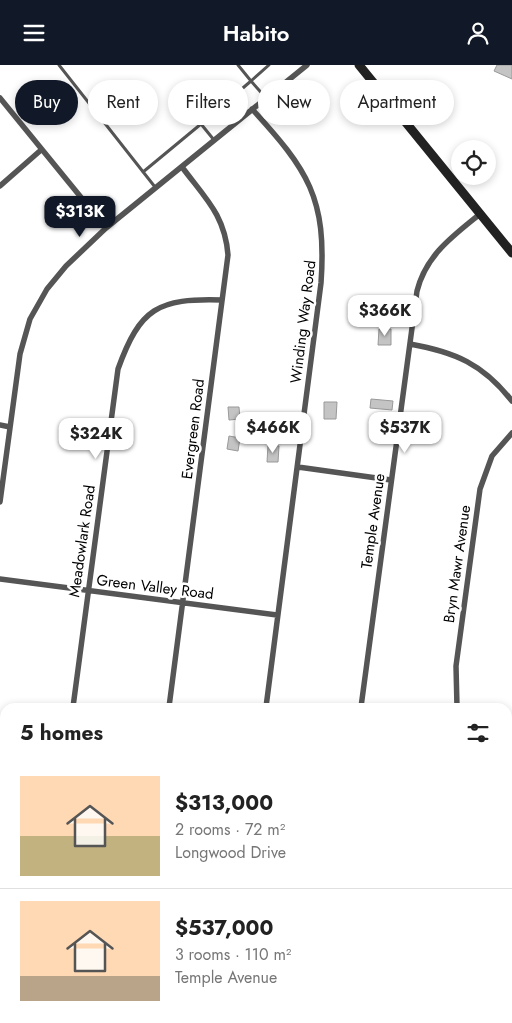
<!DOCTYPE html>
<meta charset="utf-8">
<style>
:root{--surface:#fff;--page:#f6f6f6;--text:#222;--muted:#767676;--line:#e0e0e0;--accent:#111827}
body{margin:0;font-family:Jost,sans-serif;background:var(--page);color:var(--text);height:100vh;display:flex;flex-direction:column;font-size:19px;white-space:nowrap}
*{box-sizing:border-box;margin:0}
p{font-size:16px;color:var(--muted)}
.icon{flex:none;width:28px;height:28px;fill:none;stroke:currentColor;stroke-width:2;stroke-linecap:round;stroke-linejoin:round}
.map{position:relative;flex:1;overflow:hidden}
.side{position:absolute;left:0px;top:638px;width:512px;height:321px;display:flex;flex-direction:column;background:var(--surface);border-radius:15px 15px 0 0;box-shadow:0 2px 8px #0003}
.side>*{flex:none}
.banner{position:absolute;left:15px;top:15px;width:482px;height:45px;display:flex;gap:10px}
.controls{position:absolute;left:451px;top:75px;display:grid;gap:10px}
.controls a{display:grid;place-items:center;width:45px;height:45px;border-radius:50%;background:var(--surface);box-shadow:0 2px 8px #0003;font-size:25px}
.price{position:absolute;translate:-50% -42px;padding:0 11px;border-radius:10px;background:#fff;color:#222;font-size:16px;line-height:32px;filter:drop-shadow(0 1px 2px #0008)}
.price::after{content:'';position:absolute;left:50%;top:30px;width:15px;height:11px;margin-left:-8px;background:inherit;clip-path:polygon(0 0,100% 0,50% 100%)}
.price.on{background:var(--accent);color:#fff}
ul{padding:0;list-style:none}
li{display:flex;align-items:center;gap:15px;height:125px;padding:0 20px}
li+li{border-top:1px solid var(--line)}
li span{display:grid;place-items:center;flex:none;width:140px;height:100px;border-radius:0px;color:#555}
li>.icon{margin-inline-start:auto}
span .icon{width:60px;height:60px;fill:#fffc;stroke-width:1}
li b{font-size:21px}
h2{display:flex;justify-content:space-between;align-items:center;height:60px;padding:0 20px;font-size:21px}
.chip{padding:0 18px;border-radius:22px;background:var(--surface);box-shadow:0 2px 8px #0003;font-size:18px;line-height:45px}
.chip.on{background:var(--accent);color:#fff}
header{display:flex;justify-content:space-between;align-items:center;height:65px;padding:0 20px;background:var(--accent);color:#fff;font-size:22px;font-weight:600}
.map>svg:first-child{display:block}
.green{fill:#dcdcdc}
.lines{fill:none;stroke-linecap:round;stroke-linejoin:round}
.stream{stroke:#a3a3a3;stroke-width:2.5}
.building{fill:#c4c4c4;stroke:#999}
.lane{stroke:#555;stroke-width:3}
.street{stroke:#555;stroke-width:5.5}
.secondary{stroke:#222;stroke-width:9}
.labels{text-anchor:middle;stroke-width:5;stroke-linejoin:round;paint-order:stroke}
.street-label{font-size:15px;fill:#000;stroke:#fff}
</style>
<header><svg class="icon" aria-label="menu" viewBox="0 0 24 24"><path d="M4 6h16M4 12h16M4 18h16"/></svg>Habito<svg class="icon" aria-label="person" viewBox="0 0 24 24"><circle cx="12" cy="8" r="4"/><path d="M4 21q1-7 8-7t8 7"/></svg></header>
<div class="map">
<svg width="512" height="958" viewBox="0 0 512 958">
<rect width="100%" height="100%" fill="#fff"/>
<path class="green" d="M508 848H512V951L508 949Z
M248 954H462L453 958H242Z"/>
<g class="lines">
<path class="stream" d="M508 902 512 903
M377 958 379 954"/>
</g>
<path class="building" d="M497 0H512V14L494 6Z
M379 264H391V280H378Z
M371 334 393 336 392 345 370 343Z
M324 337H337L336 354H324Z
M228 342H239L240 354 229 355Z
M268 353H282L281 369 267 368Z
M229 371 240 373 238 386 227 384Z
M268 380 279 381 278 397H267Z"/>
<g class="lines">
<path class="lane" d="M59 0 155 122
M266 33 251 16 269 0
M214 75 201 59 251 16 238 0
M143 107 201 59"/>
<path class="street" d="M0 33 106 163
M252 44C308 105 327 133 321 218L266 642
M0 121 41 85
M410 279C455 287 483 299 512 336
M0 360 10 362
M298 402 391 415
M0 437 20 289 30 254 47 224 66 201 106 163 307 0
M0 514 277 550
M73 642 118 304C140 243 158 233 222 235
M169 642 228 190C225 150 205 133 182 102
M361 642 417 226C426 190 453 171 480 149
M457 642 456 601 480 424 492 391 512 368
M508 691 512 688
M508 794H512
M0 931 5 941
M12 954 14 958
M126 954 129 958
M163 958 169 954"/>
<path class="secondary" d="M359 0 512 188"/>
</g>
<g class="labels">
<g class="street-label">
<text transform="translate(303 257) rotate(-83)" y="5">Winding Way Road</text>
<text transform="translate(193 364) rotate(-83)" y="5">Evergreen Road</text>
<text transform="translate(373 456) rotate(-82)" y="5">Temple Avenue</text>
<text transform="translate(82 476) rotate(-82)" y="5">Meadowlark Road</text>
<text transform="translate(457 499) rotate(-82)" y="5">Bryn Mawr Avenue</text>
<text transform="translate(155 522) rotate(7)" y="5">Green Valley Road</text>
</g>
</g>
</svg>
<div class="controls">
<a><svg class="icon" aria-label="locate" viewBox="0 0 24 24"><circle cx="12" cy="12" r="6"/><path d="M12 2v4M12 18v4M2 12h4M18 12h4"/></svg></a>
</div>
<b class="price on" style="left:80px;top:173px">$313K</b>
<b class="price" style="left:385px;top:272px">$366K</b>
<b class="price" style="left:273px;top:389px">$466K</b>
<b class="price" style="left:405px;top:389px">$537K</b>
<b class="price" style="left:96px;top:395px">$324K</b>
<div class="banner">
<a class="chip on">Buy</a>
<a class="chip">Rent</a>
<a class="chip">Filters</a>
<a class="chip">New</a>
<a class="chip">Apartment</a>
</div>
<section class="side">
<h2>5 homes<svg class="icon" aria-label="filters" viewBox="0 0 24 24"><path d="M4 7h16M4 17h16"/><circle cx="9" cy="7" r="2"/><circle cx="15" cy="17" r="2"/></svg></h2>
<ul>
<li><span style="background:linear-gradient(#ffd9b3 60%,#c2b280 0)"><svg class="icon" aria-label="home" viewBox="0 0 24 24"><path d="M3 11l9-7 9 7M6 9v11h12V9"/></svg></span><div><b>$313,000</b><p>2 rooms · 72 m²</p><p>Longwood Drive</p></div></li>
<li><span style="background:linear-gradient(#ffd9b3 75%,#b9a48a 0)"><svg class="icon" aria-label="home" viewBox="0 0 24 24"><path d="M3 11l9-7 9 7M6 9v11h12V9"/></svg></span><div><b>$537,000</b><p>3 rooms · 110 m²</p><p>Temple Avenue</p></div></li>
</ul>
</section>
</div>
